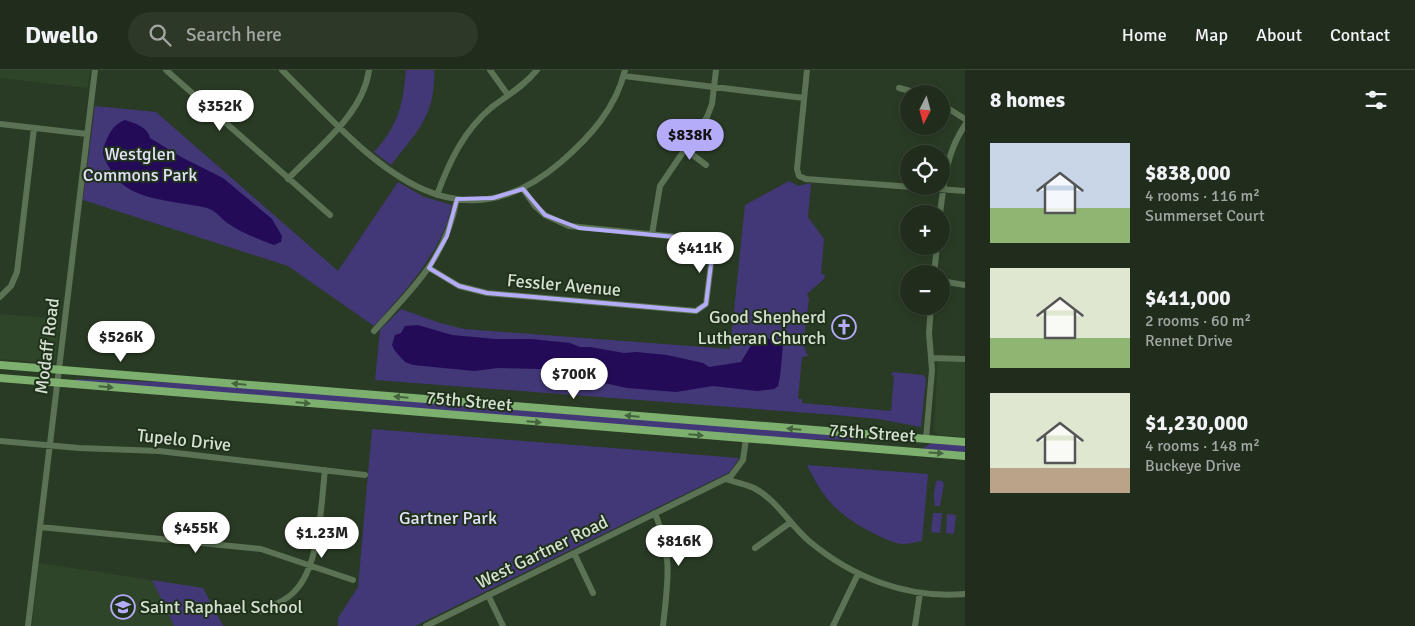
<!DOCTYPE html>
<meta charset="utf-8">
<style>
:root{--surface:#202c1c;--page:#2d3829;--text:#f1f3f6;--muted:#a2a7a3;--line:#3d483b;--accent:#b4acf9}
body{margin:0;font-family:Signika,sans-serif;background:var(--page);color:var(--text);height:100vh;display:flex;flex-direction:column;font-size:19px;white-space:nowrap}
*{box-sizing:border-box;margin:0}
p{font-size:16px;color:var(--muted)}
.icon{flex:none;width:28px;height:28px;fill:none;stroke:currentColor;stroke-width:2;stroke-linecap:round;stroke-linejoin:round}
.map{position:relative;flex:1;overflow:hidden}
.panel{display:flex;flex-direction:column;background:var(--surface);width:450px}
.panel>*{flex:none}
.needle{width:32px;rotate:186deg}
.controls{position:absolute;left:900px;top:15px;display:grid;gap:10px}
.controls a{display:grid;place-items:center;width:50px;height:50px;border-radius:50%;background:var(--surface);box-shadow:0 2px 8px #0003,0 0 0 1px var(--line);font-size:25px}
.price{position:absolute;translate:-50% -42px;padding:0 11px;border-radius:18px;background:#fff;color:#222;font-size:16px;line-height:32px;filter:drop-shadow(0 1px 2px #0008)}
.price::after{content:'';position:absolute;left:50%;top:30px;width:15px;height:11px;margin-left:-8px;background:inherit;clip-path:polygon(0 0,100% 0,50% 100%)}
.price.selected{background:var(--accent);color:#111}
ul{padding:0;list-style:none}
li{display:flex;align-items:center;gap:15px;height:125px;padding:0 25px}
li span{display:grid;place-items:center;flex:none;width:140px;height:100px;border-radius:0px;color:#555}
li>.icon{margin-inline-start:auto}
span .icon{width:60px;height:60px;fill:#fffc;stroke-width:1}
li b{font-size:21px}
h2{display:flex;justify-content:space-between;align-items:center;height:60px;padding:0 25px;font-size:21px}
header{display:flex;align-items:center;gap:30px;box-sizing:border-box;height:70px;padding:0 25px;background:var(--surface);border-bottom:1px solid var(--line)}
header strong{font-size:24px}
nav{display:flex;gap:28px;margin-inline-start:auto;font-size:18px}
.search{width:350px;height:45px;background:var(--page);display:flex;align-items:center;gap:12px;box-sizing:border-box;padding:0 18px;border-radius:28px;color:var(--muted);font-size:19px}
main{display:flex;flex:1;min-height:0}
.map>svg:first-child{display:block}
.built{fill:#2f4529}
.green{fill:#423777}
.water{fill:#240b58}
.lines{fill:none;stroke-linecap:round;stroke-linejoin:round}
.minor{stroke:#5b7354;stroke-width:6}
.major{stroke:#7db06f;stroke-width:8}
.oneway{fill:#45643d}
.marked{fill:none;stroke:#b4acf9;stroke-width:4;stroke-linejoin:round}
.labels{text-anchor:middle;stroke-width:4;stroke-linejoin:round;paint-order:stroke}
.park-label{font-size:18px;fill:#e2e1f8;stroke:#20311b}
.street-label{font-size:18px;fill:#d5e0d2;stroke:#20311b}
.poi-label{font-size:18px;fill:#d5e0d2;stroke:#20311b;text-anchor:end}
</style>
<header>
<strong>Dwello</strong>
<div class="search"><svg class="icon" aria-label="search" viewBox="0 0 24 24"><circle cx="10" cy="10" r="6"/><path d="M15 15l6 6"/></svg>Search here</div>
<nav><a>Home</a><a>Map</a><a>About</a><a>Contact</a></nav>
</header>
<main>
<div class="map">
<svg width="965" height="556" viewBox="0 0 965 556">
<rect width="100%" height="100%" fill="#2a3b25"/>
<path class="built" d="M0 0H90L88 18 0 8Z
M0 244 60 249 55 293 0 289Z
M938 287 965 289V367L938 365 934 360Z
M39 493 203 518 223 556H32Z"/>
<path class="green" d="M406 0H434C436 45 417 62 391 95L374 82C398 56 403 35 406 0Z
M95 36 156 42 338 201 398 112 424 127 452 135C442 182 406 220 374 256L288 196 83 130Z
M789 111 798 116 811 113 808 147 824 169 821 204 825 205 824 209 807 224 809 229 803 274 808 286 802 287 798 329H802V333L891 341 894 306 891 305 893 302 923 305 926 308 921 357 878 349 836 345 375 310 380 260 401 239 440 253 464 259 730 279 745 135Z
M76 309 184 313 860 367V370L792 369 75 311Z
M372 359 739 388 730 402 415 556H338V548L358 517Z
M931 373 965 375V382L922 379Z
M807 395 928 404 922 471C916 472 908 474 902 474 893 473 881 467 873 463 838 445 824 430 807 395Z
M937 410 942 411 944 414 940 436H935C933 428 934 417 937 410Z
M933 443H942L940 463 931 462Z
M947 444 956 445 954 464 946 463Z
M152 510 203 518 223 556H174Z"/>
<path class="water" d="M125 50C134 53 148 57 150 68L181 87 223 108 272 149 282 166 281 172 274 175C258 169 239 162 226 152 219 146 216 141 207 138 175 130 124 132 109 97 105 90 101 84 104 76 109 64 112 55 125 50Z
M418 255 452 265 496 269H531L570 273 580 277H590L624 283 636 282 667 285 703 293 709 297 741 292 758 264 783 275 780 307 778 316 774 319 757 321 713 316 676 322 627 318 604 313 594 316 568 304 541 299 498 298 474 301 413 295 405 292 395 281 392 275 395 265 401 263 405 256Z"/>
<g class="lines">
<path class="minor" d="M166 0 330 145
M282 0C361 78 447 190 561 92 590 67 616 38 625 0
M490 0 508 25
M807 0 797 99 799 106 806 109 965 121
M624 6 804 28
M899 18 922 24
M941 34 965 49
M0 54 87 64
M685 79 706 95
M288 109C317 78 363 45 369 0
M437 125C449 92 464 60 492 37 508 25 525 15 537 0
M940 144C944 112 946 83 965 55
M652 164 660 116 707 47 712 34 716 0
M429 198 459 216 487 223 696 241 706 234 713 178 708 170 569 156 545 145 535 136 523 119
M934 204 937 176
M941 211 965 215
M0 227 11 216 17 202 34 58
M374 261C413 218 445 190 457 129
M932 288 965 289
M926 369 932 300 929 263 931 236
M0 371 79 378 159 381 365 405
M725 409C735 412 745 414 754 418 777 430 790 455 809 471 853 508 908 529 965 524
M655 443C673 489 668 509 663 556
M40 457 261 479 353 510
M755 478 791 452
M574 483 593 523
M488 525 503 556
M260 541C272 536 285 531 294 522 320 497 321 434 325 400
M28 556 95 0
M426 556 731 406 743 390 746 369
M833 556 858 504
M915 556 920 523"/>
<path class="major" d="M0 295 965 372
M0 308 965 386"/>
</g>
<defs><path id="oneway-solid" d="M-6-.8H1V-3.2L6.5 0L1 3.2V.8H-6Z" transform="scale(1.25)"/></defs>
<g class="oneway">
<use href="#oneway-solid" transform="translate(239 314) rotate(-175)"/>
<use href="#oneway-solid" transform="translate(106 317) rotate(5)"/>
<use href="#oneway-solid" transform="translate(401 327) rotate(-175)"/>
<use href="#oneway-solid" transform="translate(303 333) rotate(5)"/>
<use href="#oneway-solid" transform="translate(632 346) rotate(-175)"/>
<use href="#oneway-solid" transform="translate(534 352) rotate(5)"/>
<use href="#oneway-solid" transform="translate(794 359) rotate(-175)"/>
<use href="#oneway-solid" transform="translate(696 365) rotate(5)"/>
<use href="#oneway-solid" transform="translate(936 383) rotate(4)"/>
</g>
<path class="marked" d="M523 119 545 145 579 158 708 170 713 178 706 234 696 241 487 223 459 216 429 198 447 166 457 129 493 128Z"/>
<defs>
<g id="church-ring" transform="scale(1.25)"><circle r="9.5" fill="#20311b" stroke="#b4acf9" stroke-width="1.5"/><path d="M-1.2-6h2.4v3.5h3.3v2.4h-3.3V6h-2.4V-.1h-3.3v-2.4h3.3Z" fill="#b4acf9"/></g>
<g id="school-ring" transform="scale(1.25)"><circle r="9.5" fill="#20311b" stroke="#b4acf9" stroke-width="1.5"/><path d="M0-5L7-2L0 1L-7-2ZM-4 1L0 2.5L4 1V4Q0 6-4 4Z" fill="#b4acf9"/></g>
</defs>
<g fill-rule="evenodd">
<use href="#church-ring" x="844" y="257"/>
<use href="#school-ring" x="123" y="537"/>
</g>
<g class="labels">
<g class="park-label">
<text x="140" y="90">Westglen<tspan x="140" dy="21">Commons Park</tspan></text>
<text x="448" y="454">Gartner Park</text>
</g>
<g class="street-label">
<text transform="translate(564 215) rotate(5)" y="6">Fessler Avenue</text>
<text transform="translate(47 276) rotate(-83)" y="6">Modaff Road</text>
<text transform="translate(469 331) rotate(5)" y="6">75th Street</text>
<text transform="translate(872 363) rotate(4)" y="6">75th Street</text>
<text transform="translate(184 370) rotate(6)" y="6">Tupelo Drive</text>
<text transform="translate(542 482) rotate(-26)" y="6">West Gartner Road</text>
</g>
<g class="poi-label">
<text x="826" y="253">Good Shepherd<tspan x="826" dy="21">Lutheran Church</tspan></text>
<text x="140" y="543" text-anchor="start">Saint Raphael School</text>
</g>
</g>
</svg>
<div class="controls">
<a><svg class="needle" viewBox="-14 -14 28 28"><path d="M0-13l5 13h-10z" fill="#e53935"/><path d="M0 13l5-13h-10z" fill="#a2a7a3"/></svg></a>
<a><svg class="icon" aria-label="locate" viewBox="0 0 24 24"><circle cx="12" cy="12" r="6"/><path d="M12 2v4M12 18v4M2 12h4M18 12h4"/></svg></a>
<a>+</a>
<a>−</a>
</div>
<b class="price" style="left:220px;top:62px">$352K</b>
<b class="price selected" style="left:690px;top:91px">$838K</b>
<b class="price" style="left:700px;top:204px">$411K</b>
<b class="price" style="left:121px;top:293px">$526K</b>
<b class="price" style="left:574px;top:330px">$700K</b>
<b class="price" style="left:196px;top:484px">$455K</b>
<b class="price" style="left:322px;top:489px">$1.23M</b>
<b class="price" style="left:679px;top:497px">$816K</b>
</div>
<section class="panel">
<h2>8 homes<svg class="icon" aria-label="filters" viewBox="0 0 24 24"><path d="M4 7h16M4 17h16"/><circle cx="9" cy="7" r="2"/><circle cx="15" cy="17" r="2"/></svg></h2>
<ul>
<li><span style="background:linear-gradient(#c9d6e8 65%,#8fb573 0)"><svg class="icon" aria-label="home" viewBox="0 0 24 24"><path d="M3 11l9-7 9 7M6 9v11h12V9"/></svg></span><div><b>$838,000</b><p>4 rooms · 116 m²</p><p>Summerset Court</p></div></li>
<li><span style="background:linear-gradient(#dfe7d0 70%,#8fb573 0)"><svg class="icon" aria-label="home" viewBox="0 0 24 24"><path d="M3 11l9-7 9 7M6 9v11h12V9"/></svg></span><div><b>$411,000</b><p>2 rooms · 60 m²</p><p>Rennet Drive</p></div></li>
<li><span style="background:linear-gradient(#dfe7d0 75%,#b9a48a 0)"><svg class="icon" aria-label="home" viewBox="0 0 24 24"><path d="M3 11l9-7 9 7M6 9v11h12V9"/></svg></span><div><b>$1,230,000</b><p>4 rooms · 148 m²</p><p>Buckeye Drive</p></div></li>
</ul>
</section>
</main>
